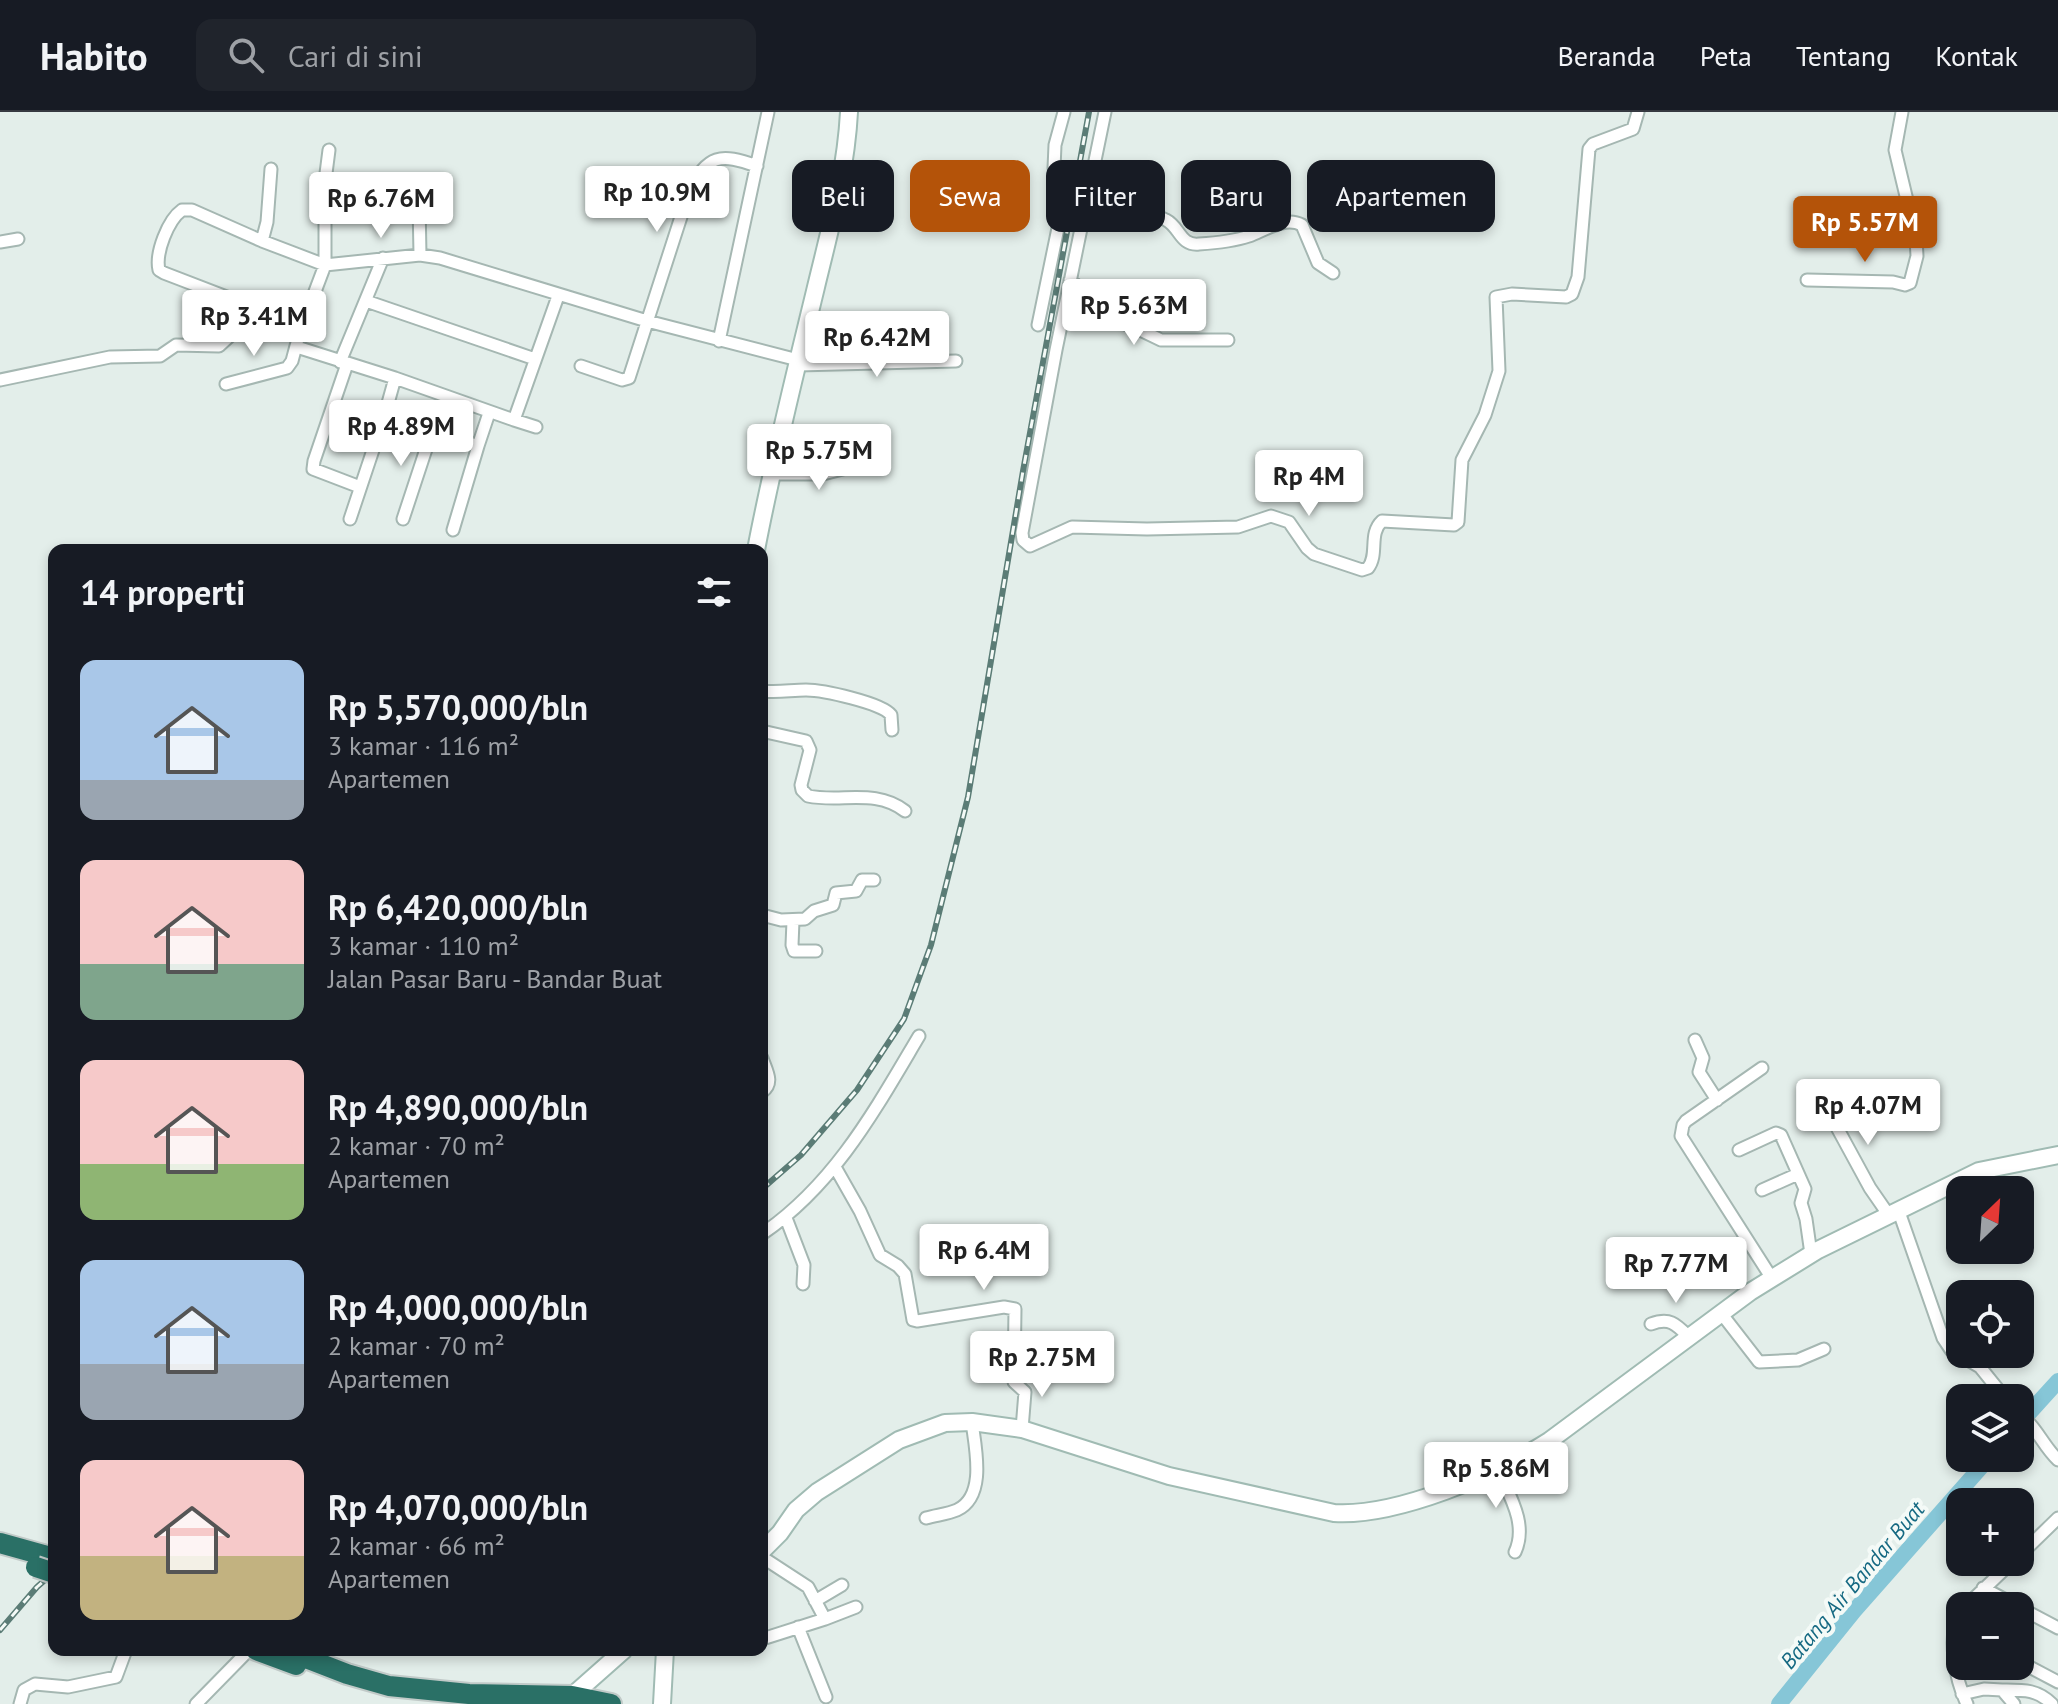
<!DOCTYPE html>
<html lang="id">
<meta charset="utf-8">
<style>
:root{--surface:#171b24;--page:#20242c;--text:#f1f3f6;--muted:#9ea1a6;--line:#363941;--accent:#b45309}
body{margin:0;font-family:"PT Sans",sans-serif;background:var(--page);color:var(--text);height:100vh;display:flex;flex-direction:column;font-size:30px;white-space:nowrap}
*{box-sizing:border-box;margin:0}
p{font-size:26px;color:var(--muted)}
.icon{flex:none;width:44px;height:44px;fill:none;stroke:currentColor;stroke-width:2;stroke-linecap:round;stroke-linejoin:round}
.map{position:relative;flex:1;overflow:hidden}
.side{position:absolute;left:48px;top:432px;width:720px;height:1112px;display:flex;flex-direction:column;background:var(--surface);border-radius:16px;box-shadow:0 4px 12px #0003}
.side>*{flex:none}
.banner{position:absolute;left:792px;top:48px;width:760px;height:72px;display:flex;gap:16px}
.needle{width:52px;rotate:25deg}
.controls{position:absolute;left:1946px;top:1064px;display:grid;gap:16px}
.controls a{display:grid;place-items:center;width:88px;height:88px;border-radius:16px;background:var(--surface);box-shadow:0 4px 12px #0003;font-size:40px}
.price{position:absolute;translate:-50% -68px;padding:0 18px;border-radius:8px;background:#fff;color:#222;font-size:26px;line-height:52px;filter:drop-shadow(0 2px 4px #0008)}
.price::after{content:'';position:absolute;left:50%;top:48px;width:24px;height:18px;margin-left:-12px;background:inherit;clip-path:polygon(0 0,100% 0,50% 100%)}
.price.selected{background:var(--accent);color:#fff}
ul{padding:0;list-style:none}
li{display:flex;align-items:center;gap:24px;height:200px;padding:0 32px}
li span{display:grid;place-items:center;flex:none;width:224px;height:160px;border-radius:16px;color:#555}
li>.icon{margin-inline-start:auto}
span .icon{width:96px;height:96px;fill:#fffc;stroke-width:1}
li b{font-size:34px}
h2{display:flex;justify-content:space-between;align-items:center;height:96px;padding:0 32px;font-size:34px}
.chip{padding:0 28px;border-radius:16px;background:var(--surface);box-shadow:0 4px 12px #0003;font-size:28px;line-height:72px}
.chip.selected{background:var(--accent);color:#fff}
header{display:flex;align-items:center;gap:48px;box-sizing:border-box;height:112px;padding:0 40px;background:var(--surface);border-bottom:2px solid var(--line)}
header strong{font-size:38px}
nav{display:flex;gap:44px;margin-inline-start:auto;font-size:28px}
.search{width:560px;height:72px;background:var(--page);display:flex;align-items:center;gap:20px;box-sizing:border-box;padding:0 28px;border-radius:16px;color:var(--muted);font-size:30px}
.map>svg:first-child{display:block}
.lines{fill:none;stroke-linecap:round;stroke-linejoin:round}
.river{stroke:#86c6d7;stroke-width:16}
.street-casing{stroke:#a5b7b2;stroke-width:15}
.secondary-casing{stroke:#a0bbb3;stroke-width:20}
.highway-casing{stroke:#c1cac8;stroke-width:24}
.street{stroke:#fff;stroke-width:11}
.secondary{stroke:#fff;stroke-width:16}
.highway{stroke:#2a7066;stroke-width:20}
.rail-casing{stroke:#5b7c76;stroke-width:6}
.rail{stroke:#f4faf7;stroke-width:3;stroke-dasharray:9;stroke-linecap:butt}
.highway-bridge-casing{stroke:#c1cac8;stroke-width:24;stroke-linecap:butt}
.highway-bridge{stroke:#2a7066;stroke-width:20}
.labels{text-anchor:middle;stroke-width:8;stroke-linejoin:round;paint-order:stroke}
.water-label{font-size:22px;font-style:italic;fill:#156982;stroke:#f4faf7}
</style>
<header>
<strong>Habito</strong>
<div class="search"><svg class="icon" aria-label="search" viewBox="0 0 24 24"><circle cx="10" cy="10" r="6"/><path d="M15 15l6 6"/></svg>Cari di sini</div>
<nav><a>Beranda</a><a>Peta</a><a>Tentang</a><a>Kontak</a></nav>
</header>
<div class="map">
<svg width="2058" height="1592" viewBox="0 0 2058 1592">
<rect width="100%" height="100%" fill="#e3eeea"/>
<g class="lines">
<path class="river" d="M2020 1311 2058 1269
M1779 1592 1854 1499 1989 1346"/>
<g class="street-casing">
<path id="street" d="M1105 0 1056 238 1022 421 1023 428 1030 434 1072 415 1147 417 1238 415 1271 404 1289 410 1307 436 1314 442 1362 458 1368 456C1379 442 1368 422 1382 409L1454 413 1458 410 1462 348 1485 303 1499 259 1496 185 1512 182 1566 185 1572 182 1578 165 1589 37 1593 32 1633 17 1638 0
M1085 97C1106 99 1148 98 1166 108 1180 115 1180 134 1199 132 1215 131 1234 129 1249 124 1265 118 1285 104 1302 113L1318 151 1333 161
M262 129 267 110 271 57
M0 130 18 127
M420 143 419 91 421 87 445 77
M1070 168 1092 186 1102 205 1132 214 1161 228H1228
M1807 168 1893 170 1905 173 1910 171 1917 144 1916 126 1895 38 1902 0
M366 189 535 247
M1038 213 1058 116 1061 81 1054 56 1055 33 1064 0
M302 214 325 153V69L329 38
M719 229 768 0
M340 250 383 146
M347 252 314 349 313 357 360 375
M798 253 956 249
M581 254 622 268 629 266 689 80C708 42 720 41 757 54
M395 266 385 302 478 334 453 418
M0 268 110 245 160 244 176 233 219 234 232 222 242 191
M226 272 287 256 292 249 296 234
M514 308 395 266 300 236 296 234 302 214 164 161 159 158C155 141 168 108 182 98H192L262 129 325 153 420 143 440 146 647 209 798 248
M536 315 514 308 558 184
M478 334 489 301
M771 362H823L862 352
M350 407 385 302
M403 407 432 319
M762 579C778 581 791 578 806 578 823 578 882 591 891 603L892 618
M762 619 806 629 810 638 801 673 802 678 808 684C841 691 875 676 905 699
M762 803 781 808 805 807 814 799 833 793 836 781 856 779 862 768H874
M793 809 792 833 794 839H816
M1695 928 1703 946 1699 960 1717 988
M762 946C766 958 775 971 762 980
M1762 956 1686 1009 1683 1013 1681 1024 1771 1165
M1821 986 1870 1076 1888 1102
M1739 1038 1776 1021 1781 1023 1805 1077 1801 1091 1806 1107 1811 1142
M835 1055 860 1099 880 1143 898 1154 905 1162 913 1208 917 1209 1004 1195 1015 1197 1014 1270 1025 1280 1022 1317
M1762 1078 1798 1062
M1898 1097 1943 1226 1951 1238 1980 1255 2005 1286
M786 1106 804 1153 803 1172
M762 1122C835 1072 875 998 919 924
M1721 1201 1759 1250 1798 1248 1824 1237
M1651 1212C1670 1205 1676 1212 1690 1226
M2020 1303C2037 1315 2043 1334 2058 1348
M1498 1357C1509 1383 1528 1412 1515 1440
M926 1406C936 1403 948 1402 957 1398 987 1384 975 1335 972 1310
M2020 1443 2058 1406
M762 1445 808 1475 825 1507 762 1527
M1983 1476 2017 1494
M815 1489 842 1473
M1966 1494 2012 1450
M2020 1496 2058 1516
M1960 1501C1946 1524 1956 1569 1967 1592
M825 1507 856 1495
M798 1515 826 1585
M2020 1550 2058 1570
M2002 1578C2023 1578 2037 1577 2052 1592
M1962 1582 1984 1577 2002 1578 2014 1592
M20 1592 24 1578 35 1572 68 1575 116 1565 126 1538
M196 1592 249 1538"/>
</g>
<g class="secondary-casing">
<path id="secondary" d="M756 438C773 349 795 262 816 175 830 117 846 59 849 0
M762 1439 780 1421 796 1398 817 1380 899 1328 945 1311 972 1310 1022 1317 1169 1364 1334 1401C1396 1405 1497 1362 1549 1329L1750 1180 1818 1138 1979 1059 2058 1043
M572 1584 624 1538
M662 1592 665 1538"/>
</g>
<g class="highway-casing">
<path id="highway" d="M0 1431 54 1446
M256 1538 296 1553
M285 1538 347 1562 389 1574 469 1582 572 1584 611 1592"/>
</g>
<use href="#street" class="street"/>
<use href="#secondary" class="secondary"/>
<use href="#highway" class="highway"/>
<g class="rail-casing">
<path id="rail" d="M762 1077 801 1043 857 978 904 907 931 833 968 685 1023 359 1089 0
M0 1518 37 1475 54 1460"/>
</g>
<use href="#rail" class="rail"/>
<g class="highway-bridge-casing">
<path id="highway-bridge" d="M36 1455 54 1461"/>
</g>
<use href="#highway-bridge" class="highway-bridge"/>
</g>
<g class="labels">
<g class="water-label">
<text transform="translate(1852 1473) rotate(-50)" y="8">Batang Air Bandar Buat</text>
</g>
</g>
</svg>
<div class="controls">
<a><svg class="needle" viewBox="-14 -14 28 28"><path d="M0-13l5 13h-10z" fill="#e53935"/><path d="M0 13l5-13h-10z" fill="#9ea1a6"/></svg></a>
<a><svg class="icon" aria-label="locate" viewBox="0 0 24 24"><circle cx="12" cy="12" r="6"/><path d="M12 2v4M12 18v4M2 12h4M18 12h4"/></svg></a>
<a><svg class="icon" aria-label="layers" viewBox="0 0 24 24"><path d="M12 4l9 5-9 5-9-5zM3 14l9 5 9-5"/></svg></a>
<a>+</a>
<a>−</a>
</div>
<b class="price" style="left:657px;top:122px">Rp 10.9M</b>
<b class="price" style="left:381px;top:128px">Rp 6.76M</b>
<b class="price selected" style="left:1865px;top:152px">Rp 5.57M</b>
<b class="price" style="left:1134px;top:235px">Rp 5.63M</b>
<b class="price" style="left:254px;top:246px">Rp 3.41M</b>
<b class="price" style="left:877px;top:267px">Rp 6.42M</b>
<b class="price" style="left:401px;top:356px">Rp 4.89M</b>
<b class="price" style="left:819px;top:380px">Rp 5.75M</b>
<b class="price" style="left:1309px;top:406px">Rp 4M</b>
<b class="price" style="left:1868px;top:1035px">Rp 4.07M</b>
<b class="price" style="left:984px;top:1180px">Rp 6.4M</b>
<b class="price" style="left:1676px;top:1193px">Rp 7.77M</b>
<b class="price" style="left:1042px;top:1287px">Rp 2.75M</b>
<b class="price" style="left:1496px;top:1398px">Rp 5.86M</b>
<div class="banner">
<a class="chip">Beli</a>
<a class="chip selected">Sewa</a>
<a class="chip">Filter</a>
<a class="chip">Baru</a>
<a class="chip">Apartemen</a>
</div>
<section class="side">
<h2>14 properti<svg class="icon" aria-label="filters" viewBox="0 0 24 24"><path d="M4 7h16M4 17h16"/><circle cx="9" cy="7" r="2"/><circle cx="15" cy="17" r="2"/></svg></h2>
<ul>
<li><span style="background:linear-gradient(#a9c7e8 75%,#9aa5b1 0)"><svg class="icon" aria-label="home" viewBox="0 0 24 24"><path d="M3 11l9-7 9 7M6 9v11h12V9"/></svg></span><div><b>Rp 5,570,000/bln</b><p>3 kamar · 116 m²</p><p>Apartemen</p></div></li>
<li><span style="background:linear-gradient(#f6c9c9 65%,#7fa58c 0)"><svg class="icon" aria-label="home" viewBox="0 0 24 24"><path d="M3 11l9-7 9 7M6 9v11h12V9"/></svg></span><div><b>Rp 6,420,000/bln</b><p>3 kamar · 110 m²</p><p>Jalan Pasar Baru - Bandar Buat</p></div></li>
<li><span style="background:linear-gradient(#f6c9c9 65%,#8fb573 0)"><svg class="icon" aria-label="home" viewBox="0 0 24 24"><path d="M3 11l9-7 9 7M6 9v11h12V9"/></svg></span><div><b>Rp 4,890,000/bln</b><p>2 kamar · 70 m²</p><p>Apartemen</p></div></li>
<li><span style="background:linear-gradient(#a9c7e8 65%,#9aa5b1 0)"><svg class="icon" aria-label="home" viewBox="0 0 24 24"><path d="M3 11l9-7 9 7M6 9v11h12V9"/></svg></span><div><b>Rp 4,000,000/bln</b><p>2 kamar · 70 m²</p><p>Apartemen</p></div></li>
<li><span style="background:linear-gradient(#f6c9c9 60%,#c2b280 0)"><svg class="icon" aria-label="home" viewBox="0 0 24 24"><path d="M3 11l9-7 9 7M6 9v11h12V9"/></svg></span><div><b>Rp 4,070,000/bln</b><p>2 kamar · 66 m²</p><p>Apartemen</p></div></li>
</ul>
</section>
</div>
